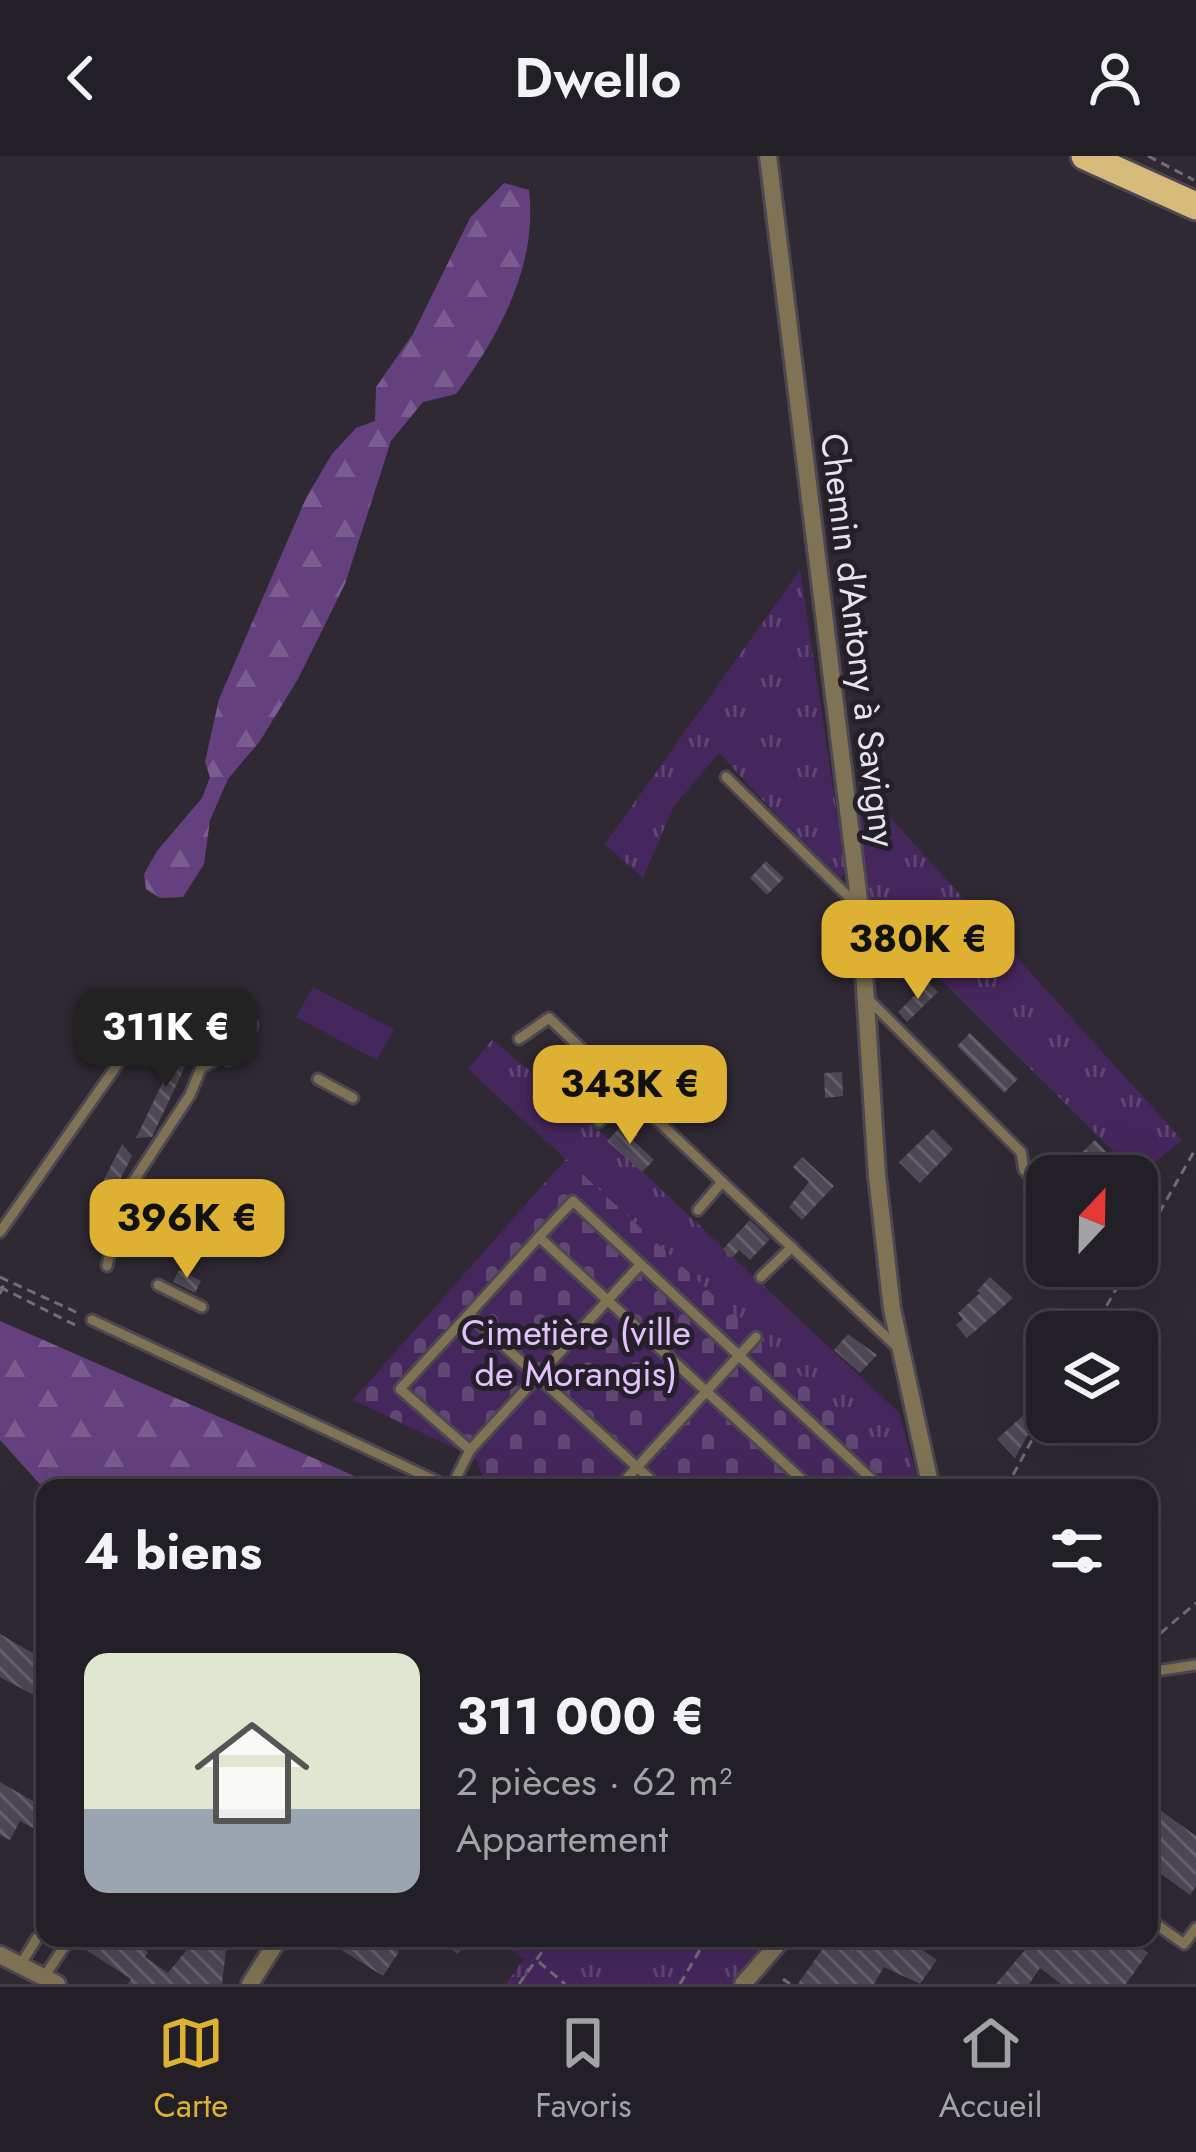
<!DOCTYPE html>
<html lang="fr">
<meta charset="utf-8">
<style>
:root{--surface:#231f27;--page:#2f2c33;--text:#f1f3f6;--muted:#a3a2a7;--line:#403d44;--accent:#deb133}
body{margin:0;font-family:Jost,sans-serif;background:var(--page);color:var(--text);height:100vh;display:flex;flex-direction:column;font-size:45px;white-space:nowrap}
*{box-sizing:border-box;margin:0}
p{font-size:39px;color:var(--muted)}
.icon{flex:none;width:66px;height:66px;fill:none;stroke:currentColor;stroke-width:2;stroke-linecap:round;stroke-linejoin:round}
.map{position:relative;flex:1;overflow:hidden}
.side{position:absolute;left:36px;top:1323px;width:1122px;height:468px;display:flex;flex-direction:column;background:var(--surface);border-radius:24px;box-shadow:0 12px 48px #0002,0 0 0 3px var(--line)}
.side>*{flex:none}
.needle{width:78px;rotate:22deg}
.controls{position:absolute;left:1026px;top:999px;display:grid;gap:24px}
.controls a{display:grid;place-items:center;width:132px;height:132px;border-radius:24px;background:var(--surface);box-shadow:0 12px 48px #0002,0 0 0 3px var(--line);font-size:60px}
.price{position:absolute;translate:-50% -102px;padding:0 27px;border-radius:24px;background:var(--accent);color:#111;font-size:39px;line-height:78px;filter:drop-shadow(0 3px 6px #0008)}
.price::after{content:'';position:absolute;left:50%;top:72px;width:36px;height:27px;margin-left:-18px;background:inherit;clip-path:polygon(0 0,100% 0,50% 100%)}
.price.active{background:#222;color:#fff}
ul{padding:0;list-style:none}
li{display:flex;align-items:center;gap:36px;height:300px;padding:0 48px}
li+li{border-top:3px solid var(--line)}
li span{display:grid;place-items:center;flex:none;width:336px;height:240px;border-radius:24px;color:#555}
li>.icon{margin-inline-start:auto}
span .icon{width:144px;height:144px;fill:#fffc;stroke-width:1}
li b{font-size:51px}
h2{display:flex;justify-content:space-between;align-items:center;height:144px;padding:0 48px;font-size:51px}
header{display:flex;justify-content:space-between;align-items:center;height:156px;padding:0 48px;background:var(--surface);font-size:54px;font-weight:600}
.menu{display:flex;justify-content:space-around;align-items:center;height:168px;border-top:3px solid var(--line);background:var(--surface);font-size:33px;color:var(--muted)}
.menu a{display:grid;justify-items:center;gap:6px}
.menu .active{color:var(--accent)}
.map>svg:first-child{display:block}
.grass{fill:url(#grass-tufts)}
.forest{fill:url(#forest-firs)}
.cemetery{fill:url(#cemetery-stones)}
.pitch{fill:#46275d}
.building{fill:url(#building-back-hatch)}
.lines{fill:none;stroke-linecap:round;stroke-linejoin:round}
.lane-casing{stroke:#4c4751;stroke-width:15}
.street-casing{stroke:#4c4751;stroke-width:22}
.primary-casing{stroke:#4c4751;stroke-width:33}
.path{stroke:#716c76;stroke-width:3;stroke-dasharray:9 6;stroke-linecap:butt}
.lane{stroke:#807355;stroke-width:9}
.street{stroke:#807355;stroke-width:16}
.primary{stroke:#d5ba7a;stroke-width:27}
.labels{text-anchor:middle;stroke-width:10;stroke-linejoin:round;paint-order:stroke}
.street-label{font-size:36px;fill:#e7e3eb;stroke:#251f2a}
.park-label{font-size:36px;fill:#e0c3f9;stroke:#251f2a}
</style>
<header><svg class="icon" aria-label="back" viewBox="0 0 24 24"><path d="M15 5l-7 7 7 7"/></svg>Dwello<svg class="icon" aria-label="person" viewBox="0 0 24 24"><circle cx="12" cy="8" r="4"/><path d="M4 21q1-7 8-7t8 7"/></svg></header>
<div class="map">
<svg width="1196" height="1828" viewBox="0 0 1196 1828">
<defs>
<pattern id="grass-tufts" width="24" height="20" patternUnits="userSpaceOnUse" patternTransform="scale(3)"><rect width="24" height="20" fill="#46275d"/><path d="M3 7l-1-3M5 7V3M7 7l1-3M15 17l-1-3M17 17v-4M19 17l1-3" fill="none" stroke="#614674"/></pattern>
<pattern id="forest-firs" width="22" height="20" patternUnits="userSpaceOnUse" patternTransform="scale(3)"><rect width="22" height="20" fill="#64417e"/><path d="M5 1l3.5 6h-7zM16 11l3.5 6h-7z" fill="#7a5c90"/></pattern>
<pattern id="cemetery-stones" width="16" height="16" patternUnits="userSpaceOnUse" patternTransform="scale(3)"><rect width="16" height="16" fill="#46275d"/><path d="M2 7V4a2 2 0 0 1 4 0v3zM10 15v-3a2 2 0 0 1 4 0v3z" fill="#614674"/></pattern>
<pattern id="building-back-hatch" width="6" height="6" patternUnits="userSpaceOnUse" patternTransform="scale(3)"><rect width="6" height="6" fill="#4e4754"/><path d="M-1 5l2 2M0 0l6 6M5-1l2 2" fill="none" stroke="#68616d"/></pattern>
</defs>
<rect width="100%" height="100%" fill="#2f2934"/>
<path class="grass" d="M800 414 846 717 838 725 719 597 673 651 643 722 605 688Z
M858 626 1182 984 1138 1020 865 748Z
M492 884 565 943 899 1257 919 1329 468 913Z
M507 1782H769L730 1828H506L524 1803 502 1787Z"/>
<path class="forest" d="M504 27 529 34C538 109 499 180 456 238L423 246 391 285 345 428 298 523 260 585 228 623 210 664 204 708 183 741 160 742 146 733 144 718 157 695 202 642 210 621 205 606 219 543 306 342 332 298 356 272 375 265 376 231 413 178 470 62Z
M0 1165 382 1332 45 1334 0 1284Z"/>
<path class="cemetery" d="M566 1003 919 1329 920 1332H488L475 1302 353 1244Z"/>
<path class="pitch" d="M313 831 394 873 377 904 296 861Z"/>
<path class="building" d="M766 705 784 722 767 739 750 722Z
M928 826 938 836 907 866 898 856Z
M970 877 1018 923 1004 937 957 890Z
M197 885 152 981 136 982 182 886Z
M842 916 843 940 825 942 824 917Z
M587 934 601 948 591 960 576 946Z
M625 966 638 979 633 984 654 1004 642 1016 607 985Z
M933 973 953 993 920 1027 899 1006Z
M1095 984 1119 1009 1107 1020 1094 1007 1083 1017 1073 1005Z
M122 988 132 1000 108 1047 99 1034Z
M802 1001 834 1030 802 1064 789 1051 809 1026 793 1011Z
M750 1064 770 1083 750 1104 739 1094 732 1102 723 1093Z
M179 1114 201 1125 195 1137 173 1126Z
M990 1121 1013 1142 967 1182 956 1169 963 1163 958 1157 980 1137 977 1135Z
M848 1178 877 1199 860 1217 834 1194Z
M1047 1238V1244L1015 1302 997 1283Z
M0 1478 45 1504V1545L0 1521Z
M0 1626 45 1652V1667L40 1676 20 1665 10 1684 0 1679Z
M1149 1646 1196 1680V1730L1190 1739 1149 1709Z
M79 1782H127L148 1796 145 1801 168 1817 196 1782H234L226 1795 222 1828H128L131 1823 77 1788Z
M322 1782H383L399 1796 383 1820Z
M433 1782H468L458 1798Z
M830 1782H906L937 1804 920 1828 884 1811 874 1828H798Z
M1035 1782H1127L1148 1797 1126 1828H1061L1040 1812 1029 1828H996Z"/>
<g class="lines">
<g class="lane-casing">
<path id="lane" d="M726 621 856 748
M869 844 1021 996 1024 1014 1047 1037
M519 883 549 862 896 1190
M549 918 576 889
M318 923 353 942
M599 966 626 937
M698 1054 722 1026
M0 1076 155 855 198 844 252 869 246 888 228 904
M539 1081 573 1045 881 1332
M107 1110 121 1044 190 939 201 912 227 897
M761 1121 792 1091
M158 1129 202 1151
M469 1158 400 1233 470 1294 641 1108
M92 1164 451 1332 470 1294
M618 1332 756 1181
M660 1332 469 1158 539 1081 811 1332
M1149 1516 1196 1509
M1149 1763 1184 1788 1196 1772
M21 1808 37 1782
M44 1821 70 1782"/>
</g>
<g class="street-casing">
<path id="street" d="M768 0 860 752 877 1020 892 1153 931 1332
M0 1799 57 1828
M250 1828 279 1782
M743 1828 783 1782"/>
</g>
<g class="primary-casing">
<path id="primary" d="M1085 0 1196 50"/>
</g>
<path class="path" d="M1148 0 1194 24
M1137 1096 1196 992
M0 1121 80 1158
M0 1131 79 1171
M0 1138 5 1126
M1092 1176 1129 1110
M1006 1332 1047 1256
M1149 1487 1196 1447
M836 1782 854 1794
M539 1806 565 1828
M783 1823 790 1828
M519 1828 552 1782
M680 1828 707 1782"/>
<use href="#lane" class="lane"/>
<use href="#street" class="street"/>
<use href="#primary" class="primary"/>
</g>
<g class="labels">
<g class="street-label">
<text transform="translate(859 484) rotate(83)" y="13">Chemin d'Antony à Savigny</text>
</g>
<g class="park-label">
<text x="576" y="1189">Cimetière (ville<tspan x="576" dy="41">de Morangis)</tspan></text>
</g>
</g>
</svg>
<div class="controls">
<a><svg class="needle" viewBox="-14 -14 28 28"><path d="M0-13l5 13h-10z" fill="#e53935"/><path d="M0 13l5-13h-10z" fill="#a3a2a7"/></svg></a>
<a><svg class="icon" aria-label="layers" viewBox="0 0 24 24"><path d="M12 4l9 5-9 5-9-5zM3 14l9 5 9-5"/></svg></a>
</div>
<b class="price" style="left:918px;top:846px">380K €</b>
<b class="price active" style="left:166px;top:934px">311K €</b>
<b class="price" style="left:630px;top:991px">343K €</b>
<b class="price" style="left:187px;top:1125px">396K €</b>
<section class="side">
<h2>4 biens<svg class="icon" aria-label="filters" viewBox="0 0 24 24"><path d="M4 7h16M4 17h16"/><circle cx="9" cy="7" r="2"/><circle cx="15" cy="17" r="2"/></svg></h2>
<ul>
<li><span style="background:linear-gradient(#dfe7d0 65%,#9aa5b1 0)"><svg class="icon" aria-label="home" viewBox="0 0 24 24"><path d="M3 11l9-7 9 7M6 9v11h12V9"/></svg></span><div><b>311 000 €</b><p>2 pièces · 62 m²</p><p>Appartement</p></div></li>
</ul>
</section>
</div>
<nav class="menu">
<a class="active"><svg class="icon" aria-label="map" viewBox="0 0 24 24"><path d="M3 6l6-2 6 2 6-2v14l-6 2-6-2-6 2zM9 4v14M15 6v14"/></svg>Carte</a>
<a><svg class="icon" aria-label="saved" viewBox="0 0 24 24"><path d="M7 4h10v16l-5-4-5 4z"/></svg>Favoris</a>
<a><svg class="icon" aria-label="home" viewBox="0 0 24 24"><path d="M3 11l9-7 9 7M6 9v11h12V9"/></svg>Accueil</a>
</nav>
